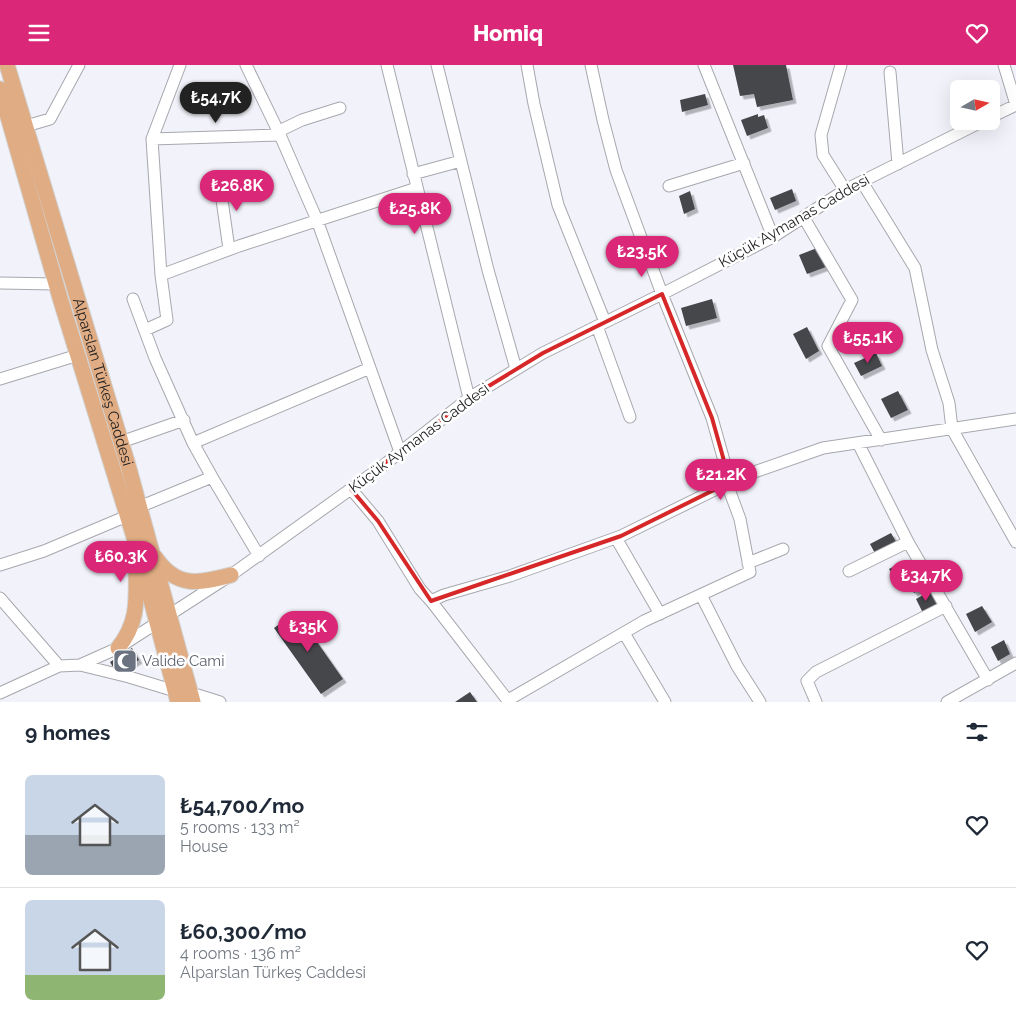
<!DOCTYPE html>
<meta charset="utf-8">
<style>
:root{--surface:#fff;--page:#f2f2f3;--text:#1f2937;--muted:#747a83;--line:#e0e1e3;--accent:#db2777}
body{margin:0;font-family:Raleway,sans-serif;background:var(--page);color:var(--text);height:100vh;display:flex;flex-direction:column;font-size:19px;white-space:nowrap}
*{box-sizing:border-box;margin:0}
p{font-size:16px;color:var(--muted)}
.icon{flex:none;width:28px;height:28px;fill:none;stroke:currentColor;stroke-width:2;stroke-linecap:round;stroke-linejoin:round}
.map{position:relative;height:637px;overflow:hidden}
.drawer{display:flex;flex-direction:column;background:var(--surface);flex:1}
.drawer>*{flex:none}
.needle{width:32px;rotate:81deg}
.buttons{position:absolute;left:950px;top:15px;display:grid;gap:10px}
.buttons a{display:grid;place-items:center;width:50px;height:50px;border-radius:8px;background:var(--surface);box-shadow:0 5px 20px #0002;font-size:25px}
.price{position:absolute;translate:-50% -42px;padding:0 11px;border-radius:18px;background:var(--accent);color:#fff;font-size:16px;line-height:32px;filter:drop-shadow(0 1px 2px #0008)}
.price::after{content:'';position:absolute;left:50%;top:30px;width:15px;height:11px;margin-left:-8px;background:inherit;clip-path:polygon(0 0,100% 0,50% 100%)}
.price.active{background:#222;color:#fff}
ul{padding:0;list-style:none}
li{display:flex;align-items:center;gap:15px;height:125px;padding:0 25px}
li+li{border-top:1px solid var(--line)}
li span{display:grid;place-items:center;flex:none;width:140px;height:100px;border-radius:8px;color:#555}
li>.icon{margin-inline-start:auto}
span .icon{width:60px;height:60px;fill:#fffc;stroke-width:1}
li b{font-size:21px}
h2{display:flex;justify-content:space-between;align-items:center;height:60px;padding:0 25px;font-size:21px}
header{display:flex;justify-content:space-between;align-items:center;height:65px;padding:0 25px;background:var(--accent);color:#fff;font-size:22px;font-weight:800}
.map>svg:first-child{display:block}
.building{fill:#45464c;filter:url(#shadow)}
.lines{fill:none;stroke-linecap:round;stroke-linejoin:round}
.minor-casing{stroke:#a7a7ae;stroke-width:13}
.major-casing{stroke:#d2d2d2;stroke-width:17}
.minor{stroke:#fff;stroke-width:11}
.major{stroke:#e0ac83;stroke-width:15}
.marked{fill:none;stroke:#d62828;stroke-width:4;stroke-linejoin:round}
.labels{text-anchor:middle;stroke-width:5;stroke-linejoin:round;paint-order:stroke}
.street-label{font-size:15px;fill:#1d1e20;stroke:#fff}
.worship-label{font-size:15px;fill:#5b616d;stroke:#fff;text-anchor:start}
</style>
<header><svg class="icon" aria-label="menu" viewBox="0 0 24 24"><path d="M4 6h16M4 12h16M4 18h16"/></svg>Homiq<svg class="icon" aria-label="heart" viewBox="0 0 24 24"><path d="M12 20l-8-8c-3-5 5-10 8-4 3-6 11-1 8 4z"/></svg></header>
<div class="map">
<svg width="1016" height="637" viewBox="0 0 1016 637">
<defs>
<filter id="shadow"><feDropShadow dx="3.5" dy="3.5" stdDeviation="0" flood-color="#0004"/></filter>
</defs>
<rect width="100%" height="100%" fill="#f2f3fa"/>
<path class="building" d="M733 0H786L793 35 757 42 754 29 740 31Z
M705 29 708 40 682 47 680 35Z
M758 49V52L764 50 768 63 747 71 741 55Z
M792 124 796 136 775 145 770 133Z
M690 126 695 144 684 149 679 131Z
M817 183 826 202 807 209 799 190Z
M712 234 717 253 686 261 681 243Z
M807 262 819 286 806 294 793 269Z
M876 288 882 301 861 311 854 298Z
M898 326 908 345 891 353 881 334Z
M891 468 898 480 877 492 870 479Z
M906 495 913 508 896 516 889 504Z
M921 509 927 521 914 528 906 515Z
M930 526 937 540 923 548 916 534Z
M982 541 992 557 975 567 966 549Z
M296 547 343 614 321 629 274 563Z
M1004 575 1010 589 998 596 991 582Z
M132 583 139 595 117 609 110 597Z
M470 627 477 637H455Z"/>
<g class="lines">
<g class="minor-casing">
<path id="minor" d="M246 0 280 70 317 155 400 387
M387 0 469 333
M437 0 488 205 516 304
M527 0 534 39 558 140 605 257
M591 0 603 55 616 105 662 229 712 353 730 417
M704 0 773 172
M841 0 821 70 823 90 845 125
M1004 0 1016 40
M890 7 898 99
M991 52 1016 40
M26 61 50 54 79 0
M279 66 302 55 340 43
M152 74 280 70
M413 109 461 96
M219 114 229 184
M862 117 915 203 932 285 949 338 952 364 1016 477
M669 121 744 98
M804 153 852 235 828 281 881 375
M161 210 152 74 180 0
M0 218 56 219
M133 234 155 293 193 378 212 412 259 491
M597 261 630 352
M145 265 167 255 161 210 239 181 417 123
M0 314 78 290
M121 377 184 355
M193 378 370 303
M858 378 908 477 988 615
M351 424 378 456 420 524 431 536 509 637
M139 442 212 412
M616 473 660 549
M748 498 783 484
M0 500 44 486 127 451
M849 506 908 477
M701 530 737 601 760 637
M0 533 59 601
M431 536 444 530 510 511 621 471 743 411 823 383 1016 354
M624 568 665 637
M80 600 118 583 231 510 380 403 469 333 543 288 662 229 773 172 845 125 983 56
M0 628 59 601 80 600 129 612 175 626
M191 631 198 630 220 637
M508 635 644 556 750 507 740 454 727 419
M816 637 807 616 816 607 946 541
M947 637 1016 598"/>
</g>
<g class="major-casing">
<g id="major">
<path id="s1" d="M7 0 128 400 193 637"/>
<path d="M0 24 60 233 137 482 178 637"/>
<path d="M155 492C176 523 198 519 231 510"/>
<path d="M118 583C140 556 136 532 136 499"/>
</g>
</g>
<use href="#minor" class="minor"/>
<use href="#major" class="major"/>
</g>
<path class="marked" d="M662 229 712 353 730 417 621 471 431 536 378 456 351 424 469 333 543 288Z"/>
<defs>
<g id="mosque-square" transform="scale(1.25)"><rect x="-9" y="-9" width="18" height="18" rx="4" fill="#6b7280" stroke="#fff"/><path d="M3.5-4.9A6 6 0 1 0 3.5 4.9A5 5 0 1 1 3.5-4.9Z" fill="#fff"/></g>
</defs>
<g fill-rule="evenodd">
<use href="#mosque-square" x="125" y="596"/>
</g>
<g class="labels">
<g class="street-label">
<text transform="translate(794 156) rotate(-30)" y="5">Küçük Aymanas Caddesi</text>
<text dy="5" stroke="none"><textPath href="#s1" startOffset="331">Alparslan Türkeş Caddesi</textPath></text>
<text transform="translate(419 373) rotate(-37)" y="5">Küçük Aymanas Caddesi</text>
</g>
<g class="worship-label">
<text x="142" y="601">Valide Cami</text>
</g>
</g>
</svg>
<div class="buttons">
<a><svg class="needle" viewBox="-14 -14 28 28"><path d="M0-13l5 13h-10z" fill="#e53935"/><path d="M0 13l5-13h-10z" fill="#747a83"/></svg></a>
</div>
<b class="price active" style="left:216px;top:59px">₺54.7K</b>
<b class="price" style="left:237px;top:147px">₺26.8K</b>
<b class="price" style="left:415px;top:170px">₺25.8K</b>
<b class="price" style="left:642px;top:213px">₺23.5K</b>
<b class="price" style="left:868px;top:299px">₺55.1K</b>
<b class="price" style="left:721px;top:436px">₺21.2K</b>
<b class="price" style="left:121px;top:518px">₺60.3K</b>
<b class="price" style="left:926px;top:537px">₺34.7K</b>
<b class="price" style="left:308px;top:588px">₺35K</b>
</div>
<section class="drawer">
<h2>9 homes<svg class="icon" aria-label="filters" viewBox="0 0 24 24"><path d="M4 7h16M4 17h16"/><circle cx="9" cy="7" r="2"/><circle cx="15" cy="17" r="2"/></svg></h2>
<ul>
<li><span style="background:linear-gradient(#c9d6e8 60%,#9aa5b1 0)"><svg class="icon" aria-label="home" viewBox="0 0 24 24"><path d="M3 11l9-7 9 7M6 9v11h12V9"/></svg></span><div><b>₺54,700/mo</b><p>5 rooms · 133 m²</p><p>House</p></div><svg class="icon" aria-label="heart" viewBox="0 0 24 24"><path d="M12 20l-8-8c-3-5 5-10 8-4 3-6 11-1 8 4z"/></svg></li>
<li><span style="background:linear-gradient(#c9d6e8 75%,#8fb573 0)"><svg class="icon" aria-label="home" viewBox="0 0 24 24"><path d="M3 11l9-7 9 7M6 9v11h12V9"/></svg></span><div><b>₺60,300/mo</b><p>4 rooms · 136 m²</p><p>Alparslan Türkeş Caddesi</p></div><svg class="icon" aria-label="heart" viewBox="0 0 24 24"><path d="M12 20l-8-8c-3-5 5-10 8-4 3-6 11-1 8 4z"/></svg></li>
</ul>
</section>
